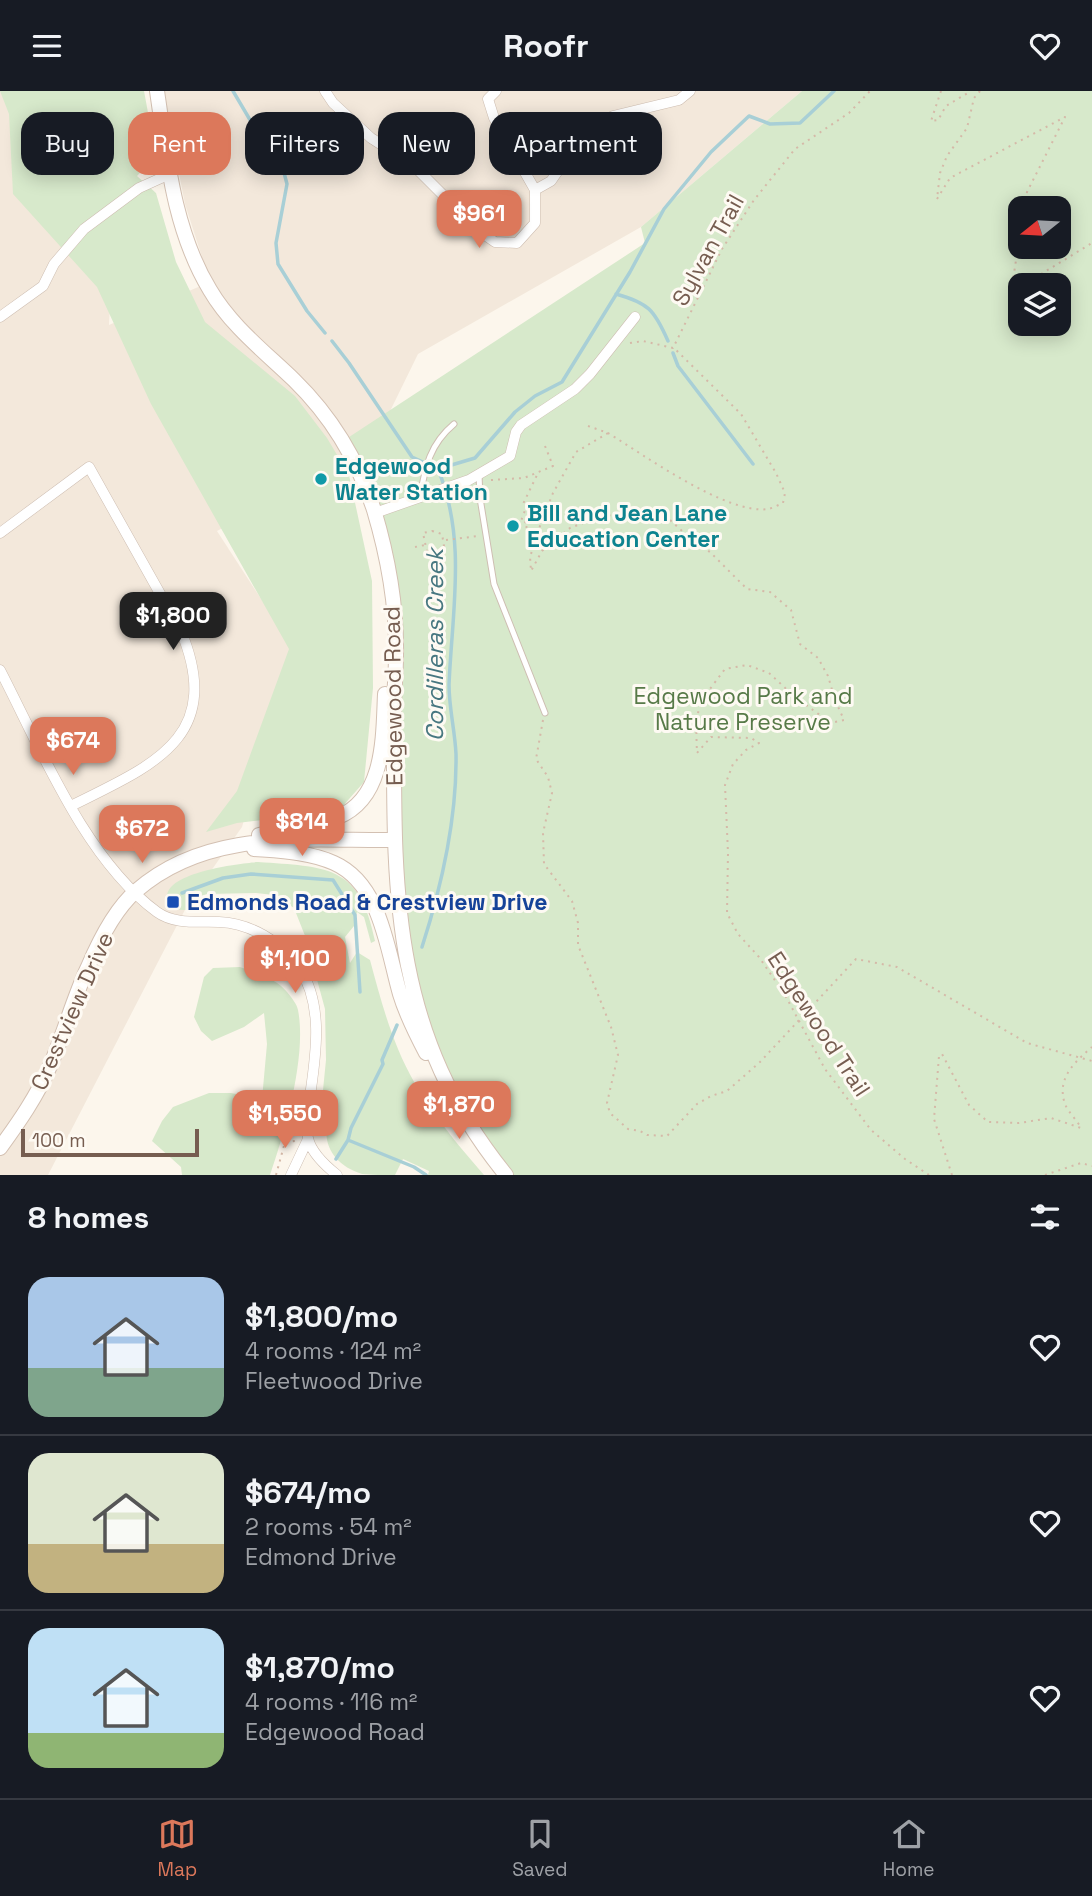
<!DOCTYPE html>
<meta charset="utf-8">
<style>
:root{--surface:#171b24;--page:#20242c;--text:#f1f3f6;--muted:#9ea1a6;--line:#363941;--accent:#dc785b}
body{margin:0;font-family:"Space Grotesk",sans-serif;background:var(--page);color:var(--text);height:100vh;display:flex;flex-direction:column;font-size:26px;white-space:nowrap}
*{box-sizing:border-box;margin:0}
p{font-size:23px;color:var(--muted)}
.icon{flex:none;width:38px;height:38px;fill:none;stroke:currentColor;stroke-width:2;stroke-linecap:round;stroke-linejoin:round}
.map{position:relative;height:1084px;overflow:hidden}
.side{display:flex;flex-direction:column;background:var(--surface);flex:1}
.side>*{flex:none}
.guide{position:absolute;left:21px;top:21px;width:700px;height:63px;display:flex;gap:14px}
.needle{width:46px;rotate:252deg}
.controls{position:absolute;left:1008px;top:105px;display:grid;gap:14px}
.controls a{display:grid;place-items:center;width:63px;height:63px;border-radius:14px;background:var(--surface);box-shadow:0 4px 18px #0003;font-size:35px}
.scale{position:absolute;left:21px;bottom:18px;width:178px;box-sizing:border-box;padding-left:7px;border:4px solid #765d50;border-top:0;font-size:19px;line-height:24px;white-space:nowrap;color:#765d50;-webkit-text-stroke:5px #fefaf3;paint-order:stroke}
.price{position:absolute;translate:-50% -60px;padding:0 16px;border-radius:14px;background:var(--accent);color:#fff;font-size:23px;line-height:46px;filter:drop-shadow(0 2px 4px #0008)}
.price::after{content:'';position:absolute;left:50%;top:42px;width:21px;height:16px;margin-left:-10px;background:inherit;clip-path:polygon(0 0,100% 0,50% 100%)}
.price.active{background:#222;color:#fff}
ul{padding:0;list-style:none}
li{display:flex;align-items:center;gap:21px;height:175px;padding:0 28px}
li+li{border-top:2px solid var(--line)}
li span{display:grid;place-items:center;flex:none;width:196px;height:140px;border-radius:21px;color:#555}
li>.icon{margin-inline-start:auto}
span .icon{width:84px;height:84px;fill:#fffc;stroke-width:1}
li b{font-size:30px}
h2{display:flex;justify-content:space-between;align-items:center;height:84px;padding:0 28px;font-size:30px}
.tag{padding:0 24px;border-radius:21px;background:var(--surface);box-shadow:0 4px 18px #0003;font-size:24px;line-height:63px}
.tag.active{background:var(--accent);color:#fff}
header{display:flex;justify-content:space-between;align-items:center;height:91px;padding:0 28px;background:var(--surface);font-size:32px;font-weight:600}
.dock{display:flex;justify-content:space-around;align-items:center;height:98px;border-top:2px solid var(--line);background:var(--surface);font-size:19px;color:var(--muted)}
.dock a{display:grid;justify-items:center;gap:4px}
.dock .active{color:var(--accent)}
.map>svg:first-child{display:block}
.residential{fill:#f3e8db}
.green{fill:#d7e9cb;fill-rule:evenodd}
.lines{fill:none;stroke-linecap:round;stroke-linejoin:round}
.stream{stroke:#a8cfd6;stroke-width:3.5}
.lane-casing{stroke:#cebeb2;stroke-width:7}
.street-casing{stroke:#cebeb2;stroke-width:11}
.secondary-casing{stroke:#d3c0b2;stroke-width:16}
.path{stroke:#d5b9a8;stroke-width:2;stroke-dasharray:2 5;stroke-linecap:butt}
.lane{stroke:#fff;stroke-width:5}
.street{stroke:#fff;stroke-width:10}
.secondary{stroke:#fff;stroke-width:14}
.culture-dot{fill:#0f9aa8;stroke:#fefaf3;stroke-width:2.5}
.transit-dot{fill:#1a4fb4;stroke:#fefaf3;stroke-width:2.5}
.labels{text-anchor:middle;stroke-width:6;stroke-linejoin:round;paint-order:stroke}
.street-label{font-size:23px;fill:#765d50;stroke:#fefaf3}
.culture-label{font-size:23px;font-weight:bold;fill:#0d838f;stroke:#fefaf3;text-anchor:start}
.park-label{font-size:23px;fill:#577a48;stroke:#fefaf3}
.transit-label{font-size:23px;font-weight:bold;fill:#164399;stroke:#fefaf3;text-anchor:start}
.water-label{font-size:24px;font-style:italic;fill:#477780;stroke:#fefaf3}
</style>
<header><svg class="icon" aria-label="menu" viewBox="0 0 24 24"><path d="M4 6h16M4 12h16M4 18h16"/></svg>Roofr<svg class="icon" aria-label="heart" viewBox="0 0 24 24"><path d="M12 20l-8-8c-3-5 5-10 8-4 3-6 11-1 8 4z"/></svg></header>
<div class="map">
<svg width="1092" height="1084" viewBox="0 0 1092 1084">
<rect width="100%" height="100%" fill="#fcf6ec"/>
<path class="residential" d="M0 0H24L114 129 109 234 210 191 185 113 163 0H802L641 136 418 263 372 357 217 440 289 551V570L242 736 189 811 48 1084H0Z"/>
<path class="green" d="M0 0H144L156 65 137 85 156 102 176 171 205 231 295 305 327 347 349 384 372 490 373 597 364 691 342 716 316 723 237 732 206 741 237 700 289 558 151 313 97 196 13 103 9 23Z
M802 0H1092V1084H506L473 1040 410 888 384 456 343 350 645 152 641 136ZM1020 117H1059V156H1020ZM1020 194H1059V233H1020Z
M258 771C326 776 360 773 375 850L371 852 364 826 357 821 354 835 345 846 350 872 357 861 370 869C378 899 386 929 398 958 417 1005 451 1046 484 1084H428L429 1080 403 1068 395 1084C385 1084 371 1084 362 1083 336 1075 321 1055 328 1028L320 1029 326 969 325 918 316 885 315 870 294 817 274 804 256 802 207 803 189 809 186 819C178 819 170 818 168 809 159 782 241 772 258 771Z
M240 876C256 882 276 887 287 901 291 906 297 913 298 919 307 965 285 1040 270 1084H182L181 1076 152 1050 162 1030 173 1016 209 1002H231L262 1008 267 953 264 922 244 936 212 950 201 940 194 926 204 886 213 877Z"/>
<g class="lines">
<path class="stream" d="M233 0 266 56 282 74 287 93 276 152 278 173 307 220 325 242
M616 203C648 212 654 218 668 250
M332 250 349 272 412 366 438 378C467 449 452 520 449 594 449 617 455 640 456 663 457 729 442 794 422 856
M673 262 678 275 753 373
M438 378 475 367 515 321 535 305 562 291 630 181 664 118 711 61 749 25 770 33 800 32 834 0
M182 802 223 787 251 783 333 789 355 824 360 901
M348 1049 414 1076 426 1084
M336 1068 348 1049 351 1037 383 973 382 969 397 934"/>
<g class="lane-casing">
<path id="lane" d="M479 384 480 407 494 493 545 622
M420 406C425 376 430 353 454 333"/>
</g>
<g class="street-casing">
<path id="street" d="M325 0 333 12 371 47 412 73 479 140 495 151 517 152 535 132V99L494 27 488 8 496 0
M535 99 551 90 573 58 592 38 613 25 679 9 690 0
M0 226 43 195 54 173 84 138 139 97 170 83
M375 422 469 389 510 365 516 341 521 334 575 298 590 283 635 226
M0 442 89 376 181 540C225 647 153 674 71 715
M0 579C41 658 85 768 157 821 175 834 199 830 219 831 249 832 283 851 299 876 324 914 316 963 310 1005 308 1017 304 1035 308 1047 311 1061 327 1076 337 1084
M291 1084 308 1048"/>
</g>
<g class="secondary-casing">
<path id="secondary" d="M157 0C167 67 174 140 210 199 231 235 265 261 294 289 332 326 358 370 374 419 388 466 397 516 396 565 396 583 394 600 394 618 394 794 388 939 506 1084
M259 744C285 738 313 735 338 726 385 707 383 646 385 603
M254 758C280 760 310 761 334 772 381 793 387 858 400 903 406 923 416 943 426 962
M0 1057C19 1031 37 1005 50 975 64 943 73 908 88 876 99 850 114 819 136 800 208 737 305 750 394 749"/>
</g>
<path class="path" d="M941 0 931 30 938 29 946 15 971 0
M980 0 974 7 967 37 947 65 940 82 937 108 950 87 1065 26 1027 101 1025 117
M1020 143 1011 202 1020 196
M1023 194 1092 152
M630 252 643 250 673 257 722 158 754 109 795 58 849 22 870 0
M588 335 608 342C644 364 727 424 768 418 773 417 778 414 783 412L785 402 776 382 741 323 674 257
M608 342 576 361 553 402 540 435 530 466 531 480 542 460 570 437 599 426 632 421 669 428 693 450 710 461 747 498 770 501 791 519 800 553 818 567 828 585 835 609 844 629 831 632 795 606 769 582 747 574 725 578C697 615 695 614 697 662L711 646 751 647 759 652 746 659 733 673 725 694 728 762 727 822 738 843 759 866 785 904 825 978 871 1039 905 1068 929 1084
M491 389 524 387 553 375 545 355
M432 440 442 443 444 455 438 464 428 466 423 442Z
M535 444 525 440 528 432 521 430 527 414 523 413 537 384
M446 449 478 445
M415 456 425 454
M543 629 536 668 548 686 552 702 543 742 544 773 572 810 578 832V854L611 936 618 964 607 1012 610 1022 628 1038 640 1040 647 1044 667 1045 697 1013 711 1005 727 1000 760 971 856 868 897 876 1027 952 1092 970
M276 1084 285 1051 295 1050
M952 1084 934 1028 939 965 942 963 969 1014 988 1031 1019 1032 1051 1027 1081 1037C1077 1029 1068 1021 1065 1013 1056 987 1075 971 1092 956
M1045 1084 1081 1072 1092 1075"/>
<use href="#lane" class="lane"/>
<use href="#street" class="street"/>
<use href="#secondary" class="secondary"/>
</g>
<g class="culture-dot">
<circle cx="321" cy="388" r="7"/>
<circle cx="513" cy="435" r="7"/>
</g>
<rect class="transit-dot" x="166" y="804" width="14" height="14" rx="3.5"/>
<g class="labels">
<g class="street-label">
<text transform="translate(708 159) rotate(-61)" y="8">Sylvan Trail</text>
<text transform="translate(393 605) rotate(-91)" y="8">Edgewood Road</text>
<text transform="translate(72 920) rotate(-66)" y="8">Crestview Drive</text>
<text transform="translate(819 933) rotate(57)" y="8">Edgewood Trail</text>
</g>
<g class="culture-label">
<text x="335" y="383">Edgewood<tspan x="335" dy="26">Water Station</tspan></text>
<text x="527" y="430">Bill and Jean Lane<tspan x="527" dy="26">Education Center</tspan></text>
</g>
<g class="park-label">
<text x="743" y="613">Edgewood Park and<tspan x="743" dy="26">Nature Preserve</tspan></text>
</g>
<g class="transit-label">
<text x="187" y="819">Edmonds Road &amp; Crestview Drive</text>
</g>
<g class="water-label">
<text transform="translate(435 554) rotate(-90)" y="8">Cordilleras Creek</text>
</g>
</g>
</svg>
<div class="controls">
<a><svg class="needle" viewBox="-14 -14 28 28"><path d="M0-13l5 13h-10z" fill="#e53935"/><path d="M0 13l5-13h-10z" fill="#9ea1a6"/></svg></a>
<a><svg class="icon" aria-label="layers" viewBox="0 0 24 24"><path d="M12 4l9 5-9 5-9-5zM3 14l9 5 9-5"/></svg></a>
</div>
<div class="scale">100 m</div>
<b class="price" style="left:479px;top:159px">$961</b>
<b class="price active" style="left:173px;top:561px">$1,800</b>
<b class="price" style="left:73px;top:686px">$674</b>
<b class="price" style="left:302px;top:767px">$814</b>
<b class="price" style="left:142px;top:774px">$672</b>
<b class="price" style="left:295px;top:904px">$1,100</b>
<b class="price" style="left:459px;top:1050px">$1,870</b>
<b class="price" style="left:285px;top:1059px">$1,550</b>
<div class="guide">
<a class="tag">Buy</a>
<a class="tag active">Rent</a>
<a class="tag">Filters</a>
<a class="tag">New</a>
<a class="tag">Apartment</a>
</div>
</div>
<section class="side">
<h2>8 homes<svg class="icon" aria-label="filters" viewBox="0 0 24 24"><path d="M4 7h16M4 17h16"/><circle cx="9" cy="7" r="2"/><circle cx="15" cy="17" r="2"/></svg></h2>
<ul>
<li><span style="background:linear-gradient(#a9c7e8 65%,#7fa58c 0)"><svg class="icon" aria-label="home" viewBox="0 0 24 24"><path d="M3 11l9-7 9 7M6 9v11h12V9"/></svg></span><div><b>$1,800/mo</b><p>4 rooms · 124 m²</p><p>Fleetwood Drive</p></div><svg class="icon" aria-label="heart" viewBox="0 0 24 24"><path d="M12 20l-8-8c-3-5 5-10 8-4 3-6 11-1 8 4z"/></svg></li>
<li><span style="background:linear-gradient(#dfe7d0 65%,#c2b280 0)"><svg class="icon" aria-label="home" viewBox="0 0 24 24"><path d="M3 11l9-7 9 7M6 9v11h12V9"/></svg></span><div><b>$674/mo</b><p>2 rooms · 54 m²</p><p>Edmond Drive</p></div><svg class="icon" aria-label="heart" viewBox="0 0 24 24"><path d="M12 20l-8-8c-3-5 5-10 8-4 3-6 11-1 8 4z"/></svg></li>
<li><span style="background:linear-gradient(#bfe0f5 75%,#8fb573 0)"><svg class="icon" aria-label="home" viewBox="0 0 24 24"><path d="M3 11l9-7 9 7M6 9v11h12V9"/></svg></span><div><b>$1,870/mo</b><p>4 rooms · 116 m²</p><p>Edgewood Road</p></div><svg class="icon" aria-label="heart" viewBox="0 0 24 24"><path d="M12 20l-8-8c-3-5 5-10 8-4 3-6 11-1 8 4z"/></svg></li>
</ul>
</section>
<nav class="dock">
<a class="active"><svg class="icon" aria-label="map" viewBox="0 0 24 24"><path d="M3 6l6-2 6 2 6-2v14l-6 2-6-2-6 2zM9 4v14M15 6v14"/></svg>Map</a>
<a><svg class="icon" aria-label="saved" viewBox="0 0 24 24"><path d="M7 4h10v16l-5-4-5 4z"/></svg>Saved</a>
<a><svg class="icon" aria-label="home" viewBox="0 0 24 24"><path d="M3 11l9-7 9 7M6 9v11h12V9"/></svg>Home</a>
</nav>
